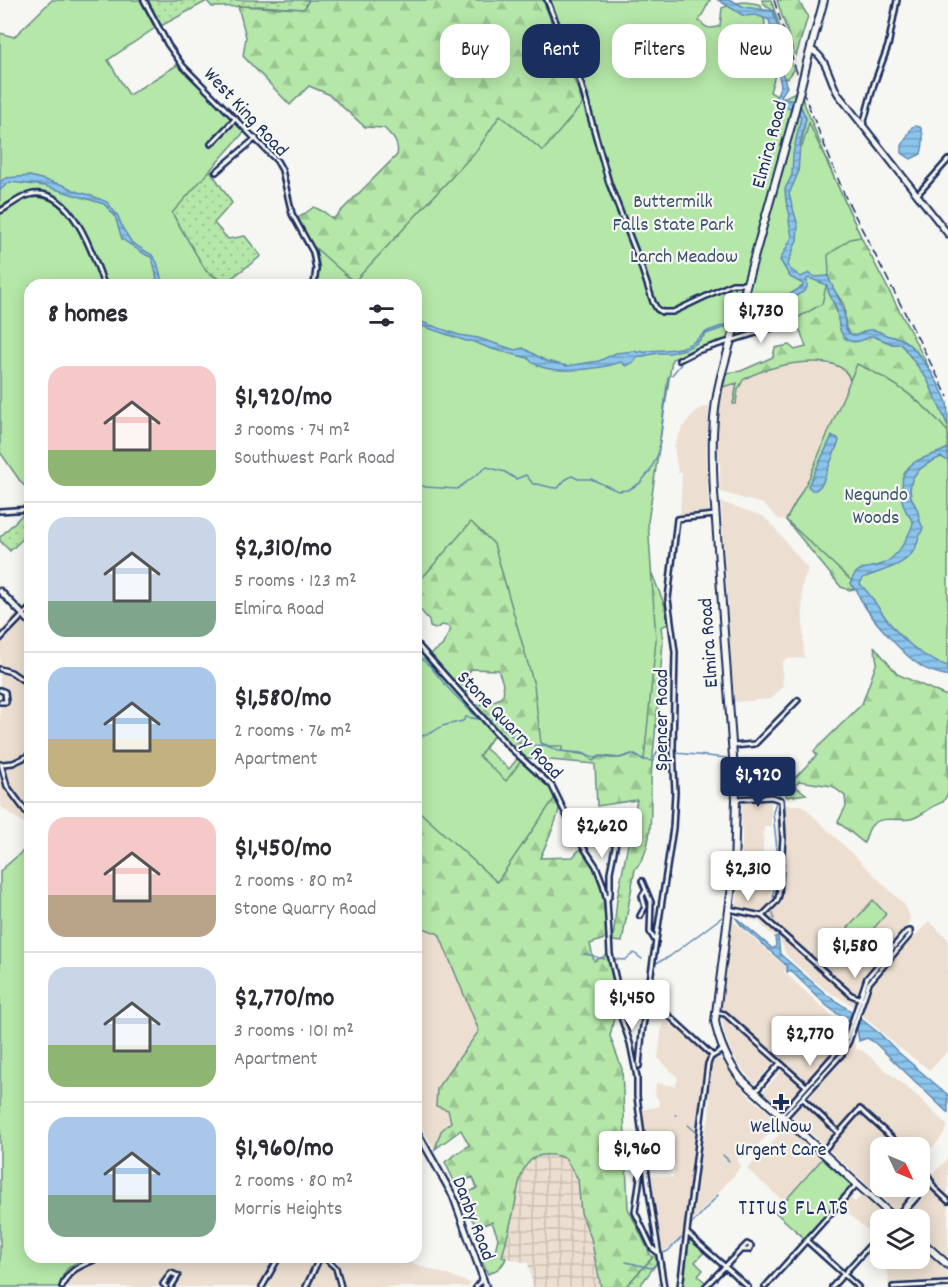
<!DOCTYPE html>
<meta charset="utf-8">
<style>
:root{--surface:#fff;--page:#f2f2f3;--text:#2b2b33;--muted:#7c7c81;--line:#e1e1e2;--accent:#1b2f5e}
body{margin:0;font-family:Dekko,sans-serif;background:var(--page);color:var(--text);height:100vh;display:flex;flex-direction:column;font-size:22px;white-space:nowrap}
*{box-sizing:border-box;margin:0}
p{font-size:20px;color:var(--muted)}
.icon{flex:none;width:33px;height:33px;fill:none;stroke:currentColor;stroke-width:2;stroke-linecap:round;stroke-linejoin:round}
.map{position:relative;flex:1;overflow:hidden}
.drawer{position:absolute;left:24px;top:279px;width:398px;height:984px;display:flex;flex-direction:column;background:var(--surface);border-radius:18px;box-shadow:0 3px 15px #0003}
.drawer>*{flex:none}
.hud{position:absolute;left:440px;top:24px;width:418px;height:54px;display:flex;gap:12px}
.needle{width:39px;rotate:134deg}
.controls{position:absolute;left:870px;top:1137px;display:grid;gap:12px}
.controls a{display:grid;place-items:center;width:60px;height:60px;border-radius:12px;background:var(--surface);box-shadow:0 3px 15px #0003;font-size:30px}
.price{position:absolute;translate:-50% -51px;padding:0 14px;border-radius:6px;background:#fff;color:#222;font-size:20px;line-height:39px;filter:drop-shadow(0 2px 3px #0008)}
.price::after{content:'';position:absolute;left:50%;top:36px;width:18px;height:14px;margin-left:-9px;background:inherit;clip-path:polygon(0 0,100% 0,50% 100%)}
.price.selected{background:var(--accent);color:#fff}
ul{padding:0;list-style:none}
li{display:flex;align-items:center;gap:18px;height:150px;padding:0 24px}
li+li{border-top:2px solid var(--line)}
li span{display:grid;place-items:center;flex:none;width:168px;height:120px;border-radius:18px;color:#555}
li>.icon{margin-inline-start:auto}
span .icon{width:72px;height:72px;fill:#fffc;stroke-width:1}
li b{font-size:26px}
h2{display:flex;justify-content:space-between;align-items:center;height:72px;padding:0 24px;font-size:26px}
.chip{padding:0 21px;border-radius:18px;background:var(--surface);box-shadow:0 3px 15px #0003;font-size:21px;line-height:54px}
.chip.selected{background:var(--accent);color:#fff}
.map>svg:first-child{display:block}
.built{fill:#ecdfd1;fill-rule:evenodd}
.industrial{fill:url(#industrial-grid)}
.grass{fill:url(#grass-dots);stroke:#688b83;stroke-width:1.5}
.forest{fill:url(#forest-firs);stroke:#688b83;stroke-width:1.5}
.park{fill:#b5e7a8;stroke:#688b83;stroke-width:1.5}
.water{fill:url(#water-rules);stroke:#5f89b3;stroke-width:1.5}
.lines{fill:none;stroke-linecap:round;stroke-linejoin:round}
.stream{stroke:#5f89b3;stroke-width:1.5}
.minor-casing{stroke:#1b2f5e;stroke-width:8}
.major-casing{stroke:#1b2f5e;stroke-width:9}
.highway-casing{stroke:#1b2f5e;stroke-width:10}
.minor{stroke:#f6f6f2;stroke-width:3}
.major{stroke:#f6f6f2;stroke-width:4.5}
.highway{stroke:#f6f6f2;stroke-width:6}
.rail{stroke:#1b2f5e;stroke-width:1.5;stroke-dasharray:9 4.5;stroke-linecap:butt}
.highway-bridge-casing{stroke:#1b2f5e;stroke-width:10;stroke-linecap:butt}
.highway-bridge{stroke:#f6f6f2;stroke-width:6}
.poi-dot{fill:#1b2f5e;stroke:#f6f6f2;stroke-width:2}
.labels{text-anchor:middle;stroke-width:4.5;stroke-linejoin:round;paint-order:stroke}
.street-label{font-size:20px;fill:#1b2f5e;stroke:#f6f6f2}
.park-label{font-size:20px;fill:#3a546d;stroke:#f6f6f2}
.poi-label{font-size:20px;fill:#1b2f5e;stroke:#f6f6f2}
.neighbourhood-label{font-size:21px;letter-spacing:1.5px;fill:#1b2f5e;stroke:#f6f6f2}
</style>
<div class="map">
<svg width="948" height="1287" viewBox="0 0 948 1287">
<defs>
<pattern id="industrial-grid" width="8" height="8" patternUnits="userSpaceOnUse" patternTransform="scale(1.5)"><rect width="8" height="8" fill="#ecdfd1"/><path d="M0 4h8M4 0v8" fill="none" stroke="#cac0b6"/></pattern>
<pattern id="grass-dots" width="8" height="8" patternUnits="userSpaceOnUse" patternTransform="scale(1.5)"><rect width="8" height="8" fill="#b5e7a8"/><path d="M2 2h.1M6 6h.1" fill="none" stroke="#9bc693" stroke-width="1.8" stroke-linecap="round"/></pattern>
<pattern id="forest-firs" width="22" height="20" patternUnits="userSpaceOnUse" patternTransform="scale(1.5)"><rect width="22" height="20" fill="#b5e7a8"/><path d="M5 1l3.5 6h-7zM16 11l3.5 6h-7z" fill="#9bc693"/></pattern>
<pattern id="water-rules" width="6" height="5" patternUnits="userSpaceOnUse" patternTransform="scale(1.5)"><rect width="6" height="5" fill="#8cc5eb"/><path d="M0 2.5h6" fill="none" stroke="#72a0c2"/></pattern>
</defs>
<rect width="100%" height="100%" fill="#f6f6f2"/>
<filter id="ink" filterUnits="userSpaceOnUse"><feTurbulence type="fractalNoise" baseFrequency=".0167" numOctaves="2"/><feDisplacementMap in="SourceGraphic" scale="12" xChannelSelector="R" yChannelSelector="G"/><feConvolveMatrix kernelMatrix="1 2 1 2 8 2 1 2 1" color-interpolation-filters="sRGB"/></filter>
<g filter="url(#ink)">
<path class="built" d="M805 362H817L842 368 848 373 850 381 809 478 786 520 779 519 763 504 720 492V465L717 450 720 402 722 388 725 386 738 383 733 403H737L740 384 746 377 774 367Z
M709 406 706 458 709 511 708 514 680 516 682 473H678L674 446 682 428 688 420 699 409Z
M721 502 763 516 773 526 808 569 802 585 804 658 786 659 782 663 783 686 771 699 734 702Z
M19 611 30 622V828L0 806V632Z
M752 761 775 784 777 795 742 797 739 763Z
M742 802H771V826H764L762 869 772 871 770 897 775 898 776 891 778 805H802L904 904 910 917 908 925 866 972 859 986 854 1006 824 989 787 956 778 936 770 933 759 922 735 915 742 874Z
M732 920 786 967 784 972 846 1029 840 1044 782 1108 763 1092 786 1065 778 1058 755 1084 738 1064 724 1034 721 1007 722 990Z
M929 921 948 939V1051L930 1070 898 1047 861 1014 875 980Z
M416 925 439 934 479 1031 437 1088 448 1110 451 1122 441 1131 435 1149 416 1119Z
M669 1017 708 1053 705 1061 695 1136 683 1237H680L668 1249 660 1253 651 1175 673 1178 675 1164 665 1152 656 1149 654 1142 659 1140 658 1135 645 1133 641 1110 660 1106 658 1099 655 1095 656 1083 675 1086 678 1078 658 1058 662 1025Z
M853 1040 856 1049 863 1051 917 1096 948 1126 941 1138 921 1160 933 1174 948 1158V1258L920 1233V1220L905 1219 792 1116 836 1067 848 1051ZM880 1148H920V1186H880Z
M720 1059 749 1096 783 1124 780 1123 754 1149 737 1159 740 1166 736 1173 693 1220 703 1139 709 1118 710 1100 708 1094 712 1064 715 1060Z
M786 1127 821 1159 783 1201 747 1169Z
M862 1195 889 1219 880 1220V1228L874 1236 842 1208 850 1198 855 1202Z
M920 1246 948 1272V1280L888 1285 889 1277 886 1270 889 1265 882 1259 920 1258Z
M92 1257H406L407 1261 470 1283 469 1287H59L63 1276 68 1268 77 1261Z"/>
<path class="industrial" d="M550 1153 565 1157 578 1179 581 1213 591 1238 601 1287H533L528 1263 502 1257 514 1210 520 1175 531 1160Z"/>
<path class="grass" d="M148 0H309L304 9 259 6 212 7 207 1 161 26Z
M210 170 232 203 214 223 228 239 245 236 261 256 225 283 206 271 171 213Z
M23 514H30V532L10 551 0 541V537Z
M656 1254 657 1263 639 1287H625Z"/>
<path class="forest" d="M309 0H543L578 90 592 135 647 482 646 559 665 606 668 624 661 627 663 641C660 683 656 724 652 766 648 796 658 846 635 869L622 942 613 941 617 899 637 800 597 806 595 764 527 758 511 745 475 706C502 699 511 700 498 670L471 669 463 684 470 700 431 654 442 646 451 629 447 626 442 625 435 629 430 627 429 620 417 606 416 598V285H320C319 254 313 245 297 219L314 207 324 212 333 219 397 155C400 143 392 136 384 128L365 127 328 94 309 86 290 105 243 56 246 37 238 6 304 9Z
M762 0H771L794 70 787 79 784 78C779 67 769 62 759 54L762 50 778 42 779 29 774 20 773 11 764 4Z
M777 0H798L808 16 796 56 793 50Z
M802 98 836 182 861 237 937 383C927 371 918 348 901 339 898 337 891 337 887 336 871 330 872 328 856 336 840 332 847 318 844 306 842 300 836 293 832 288L789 256 798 160 806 118 800 105Z
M824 283 827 285C828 295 833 299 836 309 841 321 835 324 845 337L873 336 892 344H901L927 378 942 411 948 426V448L851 583 854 589 849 590 841 587 786 520 803 489 849 519 850 381C844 347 763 366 743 380L738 390 736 404H733L737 383 723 387 727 373 741 371 773 357 775 348 789 345 795 350 806 347 800 330 787 326 785 323 740 336Z
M416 646 494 735 485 748 509 769 518 758C531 768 561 789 559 808 558 820 545 846 540 858L573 857 581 848C604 877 604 903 607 938L590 944 594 961 607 955 613 971 616 1009 610 1036 622 1069 628 1208 652 1258 625 1287H601L591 1238 581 1213 578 1179 565 1158C521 1144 520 1178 514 1210 510 1226 506 1241 502 1257L506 1258C503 1267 497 1270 488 1274L482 1261 494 1256 498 1238 492 1222 477 1227 458 1198 477 1188 473 1177 456 1185 445 1162 469 1145 461 1130 435 1149 441 1131 451 1122 448 1110 436 1106 437 1088 479 1031 439 934 416 925Z
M874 646 897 674 944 695H948V793L943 802C932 805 925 814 914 818 901 823 883 814 872 825 867 830 867 837 864 843L838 822 846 806 845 796 832 786 799 781 795 786 806 794 787 797 784 789 817 755 814 751 862 704 877 662Z"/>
<path class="park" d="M52 0H140L155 28 108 60 129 95 177 65 245 131 172 213 206 271 228 285H30L29 491 20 481 0 452V33L14 37Z
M549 0H710L699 21C706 28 710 30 720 26L722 8C739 2 744 0 761 5L765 23 759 53 771 55 777 68 770 92 781 99 798 91 791 115 802 109V123L797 146 802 147 809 123 861 237 850 239 828 255 829 273 822 304 799 317 672 359 648 522 656 640 644 760 632 754C622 758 610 760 600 756L593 761 586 755 561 751 563 746H549L541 743 534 685 494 544 471 522 416 585V285H309C325 267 320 267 313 246L354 282 478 149 500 115 543 151 589 96Z
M857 364C893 380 923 401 948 432V671L915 654 854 583 786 520 809 478Z
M416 646 494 735 479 756 506 781 521 761 545 780 556 796 497 882 421 813 416 819Z
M30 845V1257L93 1258C73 1262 64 1266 59 1287H0V871Z
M873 900 886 914 863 941 848 928Z
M822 1159 852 1186 805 1239 775 1212Z
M690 1238 705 1251 695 1262 703 1270 698 1276 706 1283 703 1287H682L688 1240Z"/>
<path class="water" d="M718 0H731L744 7 773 11C776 20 779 29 780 39L768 49 762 50 759 54C763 65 772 61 779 69 784 74 784 80 787 87L781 96 783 99 792 100 799 104 806 118 800 144 798 173 789 194 798 226 797 240 788 264 790 269 801 277 809 273 815 277 828 276C836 297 846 304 845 328 856 344 861 328 873 330 878 330 881 333 886 335 890 337 895 337 899 338 916 344 942 387 947 403 948 410 948 419 948 426L927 379 901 344H893L873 336C868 337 865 339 860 341 839 346 839 324 837 312 835 301 828 297 827 285L809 278 807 279V287L805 291 763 314 706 334 697 343 685 349 670 353H659L638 357 634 362 626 366 621 362C600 369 543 378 528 358L492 349 471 341H466L416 324V320L459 335 478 338 515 350 523 348 546 361 567 366 599 361 616 353 636 351 638 353 641 351 646 353 647 351C661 350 683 351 696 340 700 337 702 334 708 331L766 310 803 286V284L790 277 780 260 792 237 789 221 790 215 786 201 785 189 792 175 793 154 801 117C793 104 783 109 774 101L781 85 779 76C769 68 752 66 755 49L773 35 769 20 756 15 744 16Z
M915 126 920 127C925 134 923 146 921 154L911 159 902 153V146L912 127Z
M30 176 63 185 78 192 90 195 107 202 118 216 123 229 132 243 152 255 157 262 163 285H159C155 276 156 266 151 257L146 255 122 239 115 216 104 204 45 186 10 182 0 190V182L6 178Z
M832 436 838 438 839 441 822 484 816 490H812L808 486Z
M948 448V461L941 457C925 464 906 474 911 496 912 500 915 505 917 509 920 516 918 521 923 527 922 533 919 535 918 541 911 566 884 569 863 578L860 584C870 593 875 603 883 614 897 635 922 659 948 666V676C939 673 929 672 921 666 904 656 861 609 857 590L854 589 851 583C855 564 871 570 885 563 895 557 901 549 906 539 909 533 913 528 913 521 904 511 900 500 902 487 903 483 901 478 904 474 913 456 934 457 948 448Z
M735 917 773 949 776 946 775 937 778 936 780 954 827 995 851 1011 880 1034 898 1052 948 1095V1113L874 1042 867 1038 859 1041 857 1028 827 1006 790 970 787 972V966L741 925Z"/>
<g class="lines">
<path class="stream" d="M671 376 681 364
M416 484 426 487 457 489 487 467 505 472 516 479 526 475 533 484C542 483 549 489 558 488L565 480 572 476 578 479H591L618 491 628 490 640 483 650 471 658 454 668 377
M416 654 430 666 448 688 478 719
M486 718 500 722C503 728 517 741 523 746L545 745 558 751 582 753 595 758 603 756 620 758 632 754 645 760 653 761 658 750 671 752
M416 738 433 732 442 726 463 721 466 717 478 719
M676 753 727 758
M739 762 746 759C760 761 774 779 780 791L779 796
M773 897 777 850 773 812 776 802
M773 913 774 919
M584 954C593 954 597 959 605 959
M613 959 625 960 634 953 642 959
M656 963 669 957 722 917
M675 1115H676
M688 1125 695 1131
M723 1155 729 1161
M692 1224 718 1195
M661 1254 668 1251 681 1238
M626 1262 651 1268 655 1265 657 1260"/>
<g class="minor-casing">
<path id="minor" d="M144 0 168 45 183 66 277 161 282 170 292 214 313 252 316 269 314 285
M547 0 581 84 609 183 639 260 653 302 657 309 662 312H673L732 284H746
M863 125 874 84 888 46 897 0
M211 144 236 118
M216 172 256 138
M917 195 948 160
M0 211C10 206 18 198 29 195 71 184 94 256 104 285
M679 360 697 351 786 324
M0 511 30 509
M0 639 30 608
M416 643 508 746 552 786 578 839 596 866 603 884 607 900 610 954 616 980 619 1011 630 1043 637 1077V1096L650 1198 664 1287
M0 669 11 672 30 685
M0 690 5 692 6 702H0
M733 746 755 744 798 700
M1 764 7 786 30 817
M2 764 13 763 30 755
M736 799 771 797 781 800 783 839 779 895 777 901 762 916
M642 881 651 902 650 932 656 942
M607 900 610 894V872L619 827
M729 909 762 916 851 995 861 999
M640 916 645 907 642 896 646 890
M647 999 654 1002 713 1056
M715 1012 725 1014 806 1086
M639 1066 642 1033 673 828 675 792 673 748 675 652 668 599 677 519 715 515
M756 1091 780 1063
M802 1098 839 1133
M781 1115 841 1047 847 1037 867 978 906 932 910 931
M785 1117 843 1053 849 1041 869 983 910 935V931
M822 1152 860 1109 903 1148
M645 1158 642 1163 635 1212 652 1248 657 1252
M920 1165 927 1174 934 1188 948 1201
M897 1217 902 1214 931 1181
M895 1218 921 1187 931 1181
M687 1233 748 1287
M807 1241 858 1287
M747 1244 751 1246 749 1250H741Z
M324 1257 336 1268 341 1287
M62 1287C69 1267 83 1266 100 1257
M166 1287 163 1284 171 1273 178 1276 171 1287
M262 1287 279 1257
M306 1287 320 1257
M476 1287 483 1278
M680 1287 708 1064 711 1057 723 1050
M705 1287 741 1250
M765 1287 856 1185
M832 1287 880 1234
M893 1287 948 1284"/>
</g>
<g class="major-casing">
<path id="major" d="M811 50C826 55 830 81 838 94L948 234
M0 591 30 622
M416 1130 453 1196 486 1287"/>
</g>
<g class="highway-casing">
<path id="highway" d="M807 62 824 0
M791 126 721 376C711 415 712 453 714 493L736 799 734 870 715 1021C719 1043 727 1061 741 1079L897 1220
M920 1240 948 1265"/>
</g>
<use href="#minor" class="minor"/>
<use href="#major" class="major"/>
<use href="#highway" class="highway"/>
<path class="rail" d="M774 0 803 92 845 196 948 397"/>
<g class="highway-bridge-casing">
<path id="highway-bridge" d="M791 126 807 62"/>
</g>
<use href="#highway-bridge" class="highway-bridge"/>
</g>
</g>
<path class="poi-dot" d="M778 1093h6v6h6v6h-6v6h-6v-6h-6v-6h6z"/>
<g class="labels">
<g class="street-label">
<text transform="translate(247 111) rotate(47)" y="7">West King Road</text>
<text transform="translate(768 144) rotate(-75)" y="7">Elmira Road</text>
<text transform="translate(707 643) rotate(-94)" y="7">Elmira Road</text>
<text transform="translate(660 720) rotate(-90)" y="7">Spencer Road</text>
<text transform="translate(511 724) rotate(46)" y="7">Stone Quarry Road</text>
<text transform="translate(475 1218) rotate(69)" y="7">Danby Road</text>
</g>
<g class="park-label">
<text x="673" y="207">Buttermilk<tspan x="673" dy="23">Falls State Park</tspan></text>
<text x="684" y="262">Larch Meadow</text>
<text x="876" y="500">Negundo<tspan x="876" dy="23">Woods</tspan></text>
</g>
<g class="poi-label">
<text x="781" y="1132">WellNow<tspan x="781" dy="23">Urgent Care</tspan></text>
</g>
<g class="neighbourhood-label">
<text x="794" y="1214">TITUS FLATS</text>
</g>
</g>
</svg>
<div class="controls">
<a><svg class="needle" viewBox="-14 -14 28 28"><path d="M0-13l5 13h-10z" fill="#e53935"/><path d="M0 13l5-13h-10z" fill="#7c7c81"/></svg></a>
<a><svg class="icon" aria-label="layers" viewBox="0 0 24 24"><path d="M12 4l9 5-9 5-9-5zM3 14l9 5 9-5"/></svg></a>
</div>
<b class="price" style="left:761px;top:344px">$1,730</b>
<b class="price selected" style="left:758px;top:808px">$1,920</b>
<b class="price" style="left:602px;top:859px">$2,620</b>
<b class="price" style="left:748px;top:902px">$2,310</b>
<b class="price" style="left:855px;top:979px">$1,580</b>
<b class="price" style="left:632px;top:1031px">$1,450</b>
<b class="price" style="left:810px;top:1067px">$2,770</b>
<b class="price" style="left:637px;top:1182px">$1,960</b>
<div class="hud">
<a class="chip">Buy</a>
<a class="chip selected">Rent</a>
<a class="chip">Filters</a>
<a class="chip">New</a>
</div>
<section class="drawer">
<h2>8 homes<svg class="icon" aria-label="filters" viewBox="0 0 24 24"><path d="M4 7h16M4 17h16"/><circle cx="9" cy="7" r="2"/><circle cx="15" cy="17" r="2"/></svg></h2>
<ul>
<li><span style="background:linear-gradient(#f6c9c9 70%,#8fb573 0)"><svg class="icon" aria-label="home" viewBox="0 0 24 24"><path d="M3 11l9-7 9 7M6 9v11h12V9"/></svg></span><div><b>$1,920/mo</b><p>3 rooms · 74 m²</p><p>Southwest Park Road</p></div></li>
<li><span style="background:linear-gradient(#c9d6e8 70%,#7fa58c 0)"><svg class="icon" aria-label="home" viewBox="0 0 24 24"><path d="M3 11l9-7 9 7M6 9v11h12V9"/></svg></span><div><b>$2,310/mo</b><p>5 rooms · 123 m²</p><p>Elmira Road</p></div></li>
<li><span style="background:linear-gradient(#a9c7e8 60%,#c2b280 0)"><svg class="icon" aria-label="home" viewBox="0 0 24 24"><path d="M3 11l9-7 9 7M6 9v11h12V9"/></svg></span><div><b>$1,580/mo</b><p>2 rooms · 76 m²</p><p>Apartment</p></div></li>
<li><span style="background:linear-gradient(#f6c9c9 65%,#b9a48a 0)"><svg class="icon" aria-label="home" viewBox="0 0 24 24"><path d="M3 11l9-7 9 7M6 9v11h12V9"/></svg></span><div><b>$1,450/mo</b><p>2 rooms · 80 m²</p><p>Stone Quarry Road</p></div></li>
<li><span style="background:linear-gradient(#c9d6e8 65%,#8fb573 0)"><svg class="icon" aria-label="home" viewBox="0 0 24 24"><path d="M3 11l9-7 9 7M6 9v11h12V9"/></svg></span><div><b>$2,770/mo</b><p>3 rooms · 101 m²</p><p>Apartment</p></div></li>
<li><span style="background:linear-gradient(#a9c7e8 65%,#7fa58c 0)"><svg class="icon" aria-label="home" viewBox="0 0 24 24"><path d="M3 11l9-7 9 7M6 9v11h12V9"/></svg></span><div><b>$1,960/mo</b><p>2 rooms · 80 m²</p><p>Morris Heights</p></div></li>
</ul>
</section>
</div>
